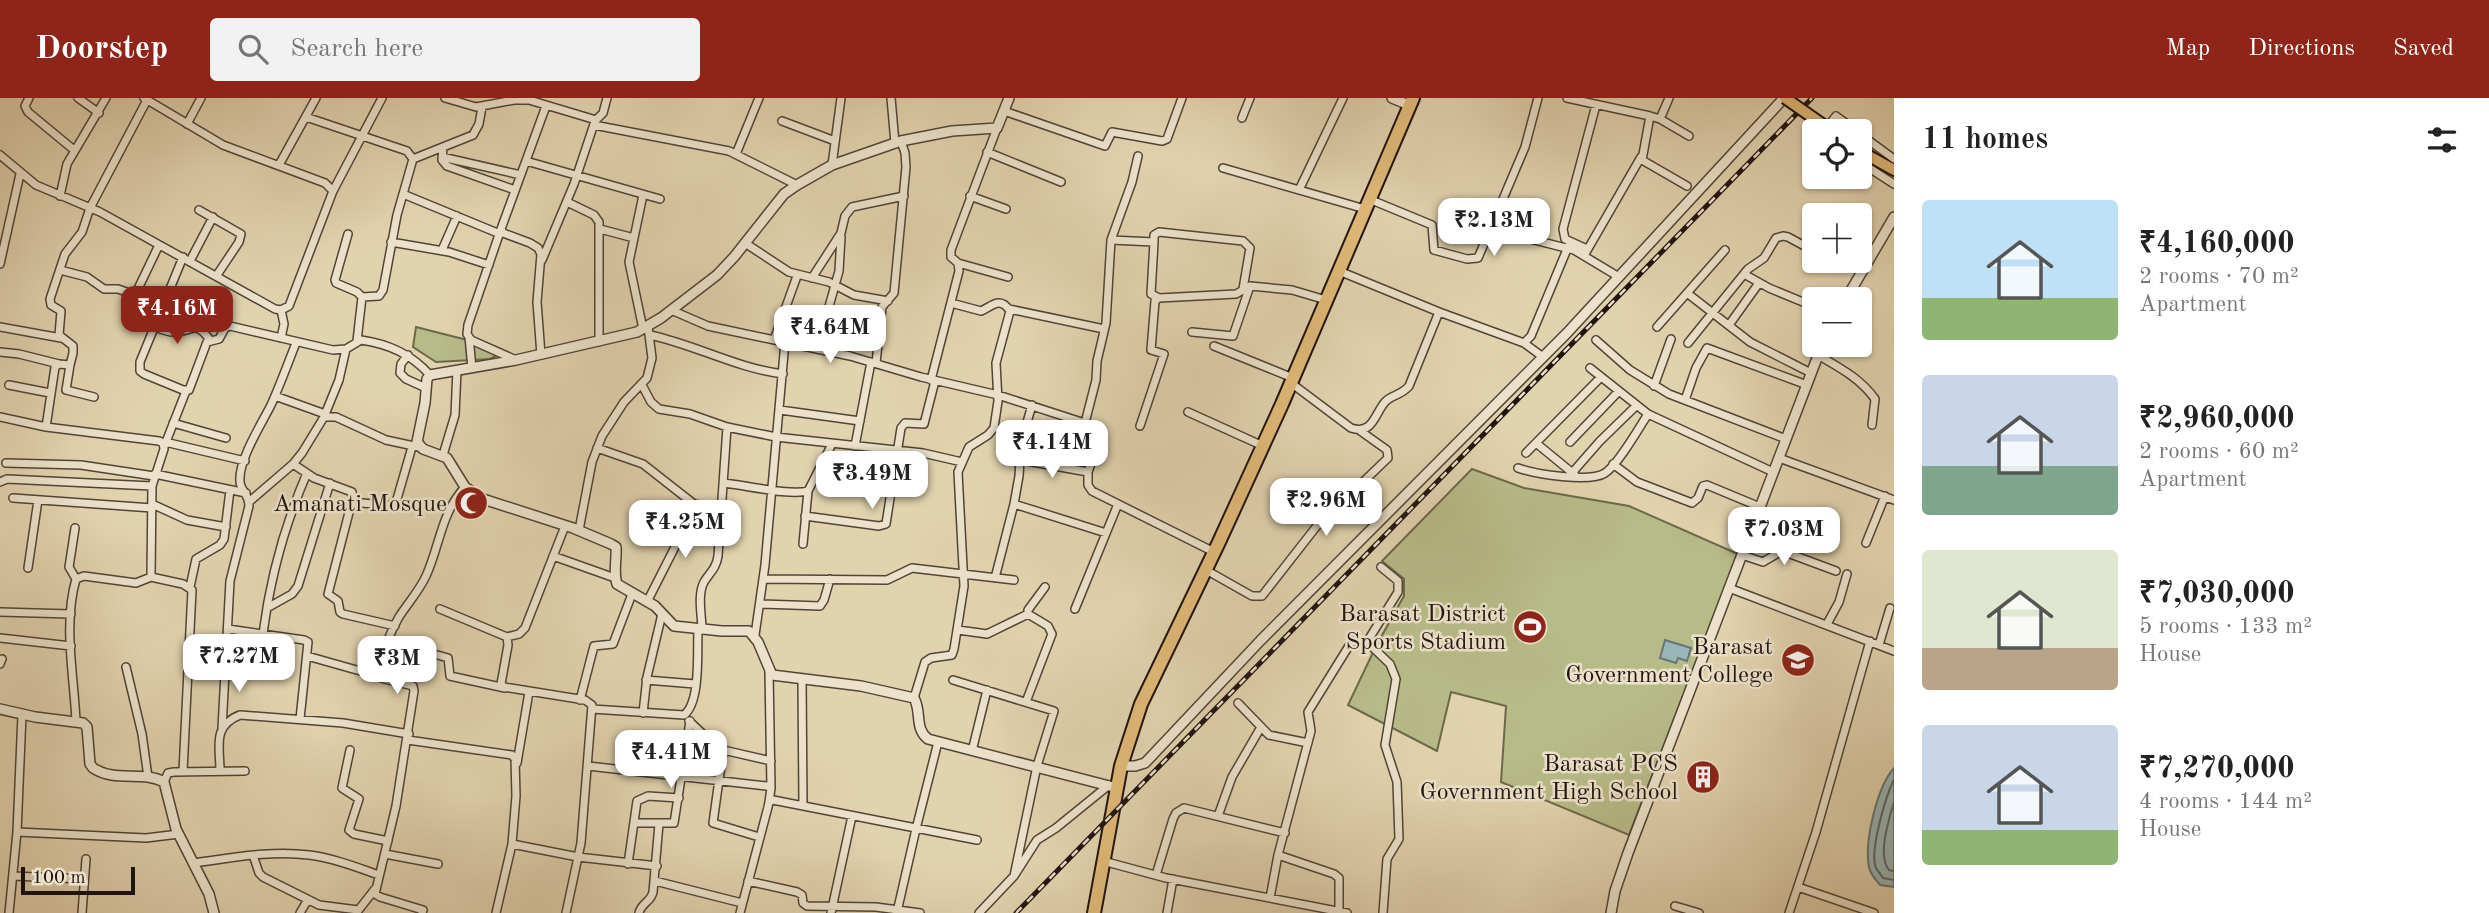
<!DOCTYPE html>
<meta charset="utf-8">
<style>
:root{--surface:#fff;--page:#f2f2f2;--text:#222;--muted:#767676;--accent:#8f2418}
body{margin:0;font-family:"Old Standard TT",serif;background:var(--page);color:var(--text);height:100vh;display:flex;flex-direction:column;font-size:26px;white-space:nowrap}
*{box-sizing:border-box;margin:0}
p{font-size:23px;color:var(--muted)}
.icon{flex:none;width:38px;height:38px;fill:none;stroke:currentColor;stroke-width:2;stroke-linecap:round;stroke-linejoin:round}
.map{position:relative;flex:1;overflow:hidden}
.details{display:flex;flex-direction:column;background:var(--surface);width:595px}
.details>*{flex:none}
.tools{position:absolute;left:1802px;top:21px;display:grid;gap:14px}
.tools a{display:grid;place-items:center;width:70px;height:70px;border-radius:7px;background:var(--surface);box-shadow:0 2px 5px #0004;font-size:35px}
.scale{position:absolute;left:21px;bottom:18px;width:114px;box-sizing:border-box;padding-left:7px;border:4px solid #201410;border-top:0;font-size:19px;line-height:24px;white-space:nowrap;color:#201410;-webkit-text-stroke:5px #ece2cb;paint-order:stroke}
.price{position:absolute;translate:-50% -60px;padding:0 16px;border-radius:14px;background:#fff;color:#222;font-size:23px;line-height:46px;filter:drop-shadow(0 2px 4px #0008)}
.price::after{content:'';position:absolute;left:50%;top:42px;width:21px;height:16px;margin-left:-10px;background:inherit;clip-path:polygon(0 0,100% 0,50% 100%)}
.price.selected{background:var(--accent);color:#fff}
ul{padding:0;list-style:none}
li{display:flex;align-items:center;gap:21px;height:175px;padding:0 28px}
li span{display:grid;place-items:center;flex:none;width:196px;height:140px;border-radius:7px;color:#555}
li>.icon{margin-inline-start:auto}
span .icon{width:84px;height:84px;fill:#fffc;stroke-width:1}
li b{font-size:30px}
h2{display:flex;justify-content:space-between;align-items:center;height:84px;padding:0 28px;font-size:30px}
header{display:flex;align-items:center;gap:42px;box-sizing:border-box;height:98px;padding:0 35px;background:var(--accent);color:#fff}
header strong{font-size:33px}
nav{display:flex;gap:38px;margin-inline-start:auto;font-size:24px}
.search{width:490px;height:63px;background:var(--page);display:flex;align-items:center;gap:18px;box-sizing:border-box;padding:0 24px;border-radius:7px;color:var(--muted);font-size:26px}
main{display:flex;flex:1;min-height:0}
.map>svg:first-child{display:block}
.green{fill:#b7bb88;stroke:#6c684c;stroke-width:2}
.water{fill:#99b6b6;stroke:#697574;stroke-width:2}
.lines{fill:none;stroke-linecap:round;stroke-linejoin:round}
.shore{stroke:#5c6563;stroke-width:2}
.minor-casing{stroke:#504438;stroke-width:10}
.tertiary-casing{stroke:#504438;stroke-width:12}
.primary-casing{stroke:#201410;stroke-width:14}
.trunk-casing{stroke:#201410;stroke-width:16}
.minor{stroke:#ece2cb;stroke-width:7}
.tertiary{stroke:#ece2cb;stroke-width:9}
.primary{stroke:#e1ba78;stroke-width:10}
.trunk{stroke:#e1ba78;stroke-width:12}
.rail-casing{stroke:#201410;stroke-width:5}
.rail{stroke:#ece2cb;stroke-width:2.5;stroke-dasharray:8;stroke-linecap:butt}
.primary-bridge-casing{stroke:#201410;stroke-width:14;stroke-linecap:butt}
.primary-bridge{stroke:#e1ba78;stroke-width:10}
.labels{text-anchor:middle;stroke-width:5;stroke-linejoin:round;paint-order:stroke}
.poi-label{font-size:24px;fill:#201410;stroke:#ece2cb;text-anchor:end}
</style>
<header>
<strong>Doorstep</strong>
<div class="search"><svg class="icon" aria-label="search" viewBox="0 0 24 24"><circle cx="10" cy="10" r="6"/><path d="M15 15l6 6"/></svg>Search here</div>
<nav><a>Map</a><a>Directions</a><a>Saved</a></nav>
</header>
<main>
<div class="map">
<svg width="1894" height="815" viewBox="0 0 1894 815">
<rect width="100%" height="100%" fill="#e2d3af"/>
<filter id="stains"><feTurbulence type="fractalNoise" baseFrequency=".00286" numOctaves="4"/><feColorMatrix values="0 0 0 0 .2 0 0 0 0 .09 0 0 0 0 .02 0 0 0 .5 -.17"/></filter>
<radialGradient id="worn" r=".72"><stop offset=".6" stop-color="#630" stop-opacity="0"/><stop offset="1" stop-color="#630" stop-opacity=".3"/></radialGradient>
<path class="green" d="M416 229 471 243 498 257 490 261 436 264 413 249Z
M1472 371 1524 390 1629 408 1738 456 1629 737 1501 684 1506 608 1451 594 1437 653 1348 607 1376 548 1404 498V481L1382 463Z
M628 652 656 654 655 675 626 672Z"/>
<path class="water" d="M1665 542 1691 550 1687 563 1678 560 1676 565 1660 560Z
M1894 670V789L1880 787C1876 782 1870 776 1869 769 1864 744 1877 689 1894 670Z"/>
<g class="lines">
<path class="shore" d="M1894 681C1886 698 1869 753 1876 770 1878 774 1881 776 1883 780L1894 782
M1894 704C1889 721 1877 758 1889 772L1894 773"/>
<g class="minor-casing">
<path id="minor" d="M29 0 25 8 28 14 74 52
M78 0 99 15
M445 0 476 9 514 2H529L596 22 603 15 607 0
M891 0 895 45
M1567 0 1650 18 1660 21 1689 38
M1004 13 1105 48 1112 34 1162 43 1167 41 1182 0
M1650 18 1642 62 1687 88
M306 19 407 53 413 61 397 117 383 192 379 198 362 199
M1242 20 1250 0
M1660 21 1669 0
M782 23 835 43
M187 26 201 0
M594 27 729 53 797 87
M1824 33 1836 18 1857 33
M1860 36 1894 61
M443 49 442 62 447 68 515 92
M987 54 1061 84
M736 56 759 0
M0 57 36 87 100 114 275 211 281 212 289 208 333 93 325 85 223 47 144 0
M442 59 521 77
M413 61 473 37 479 26 482 9
M526 63 660 101
M1860 64 1894 86
M279 67 316 0
M832 67 841 0
M1223 70 1365 111
M1299 92 1343 0
M333 93 382 0
M403 96 500 136
M60 98 67 66 106 0
M970 98 1006 111
M1369 101 1432 127 1434 152 1467 161 1478 160 1525 49 1538 0
M567 104 594 117 599 124V244
M199 112 241 136 239 144 217 177
M501 131 468 227 467 236 471 242 516 262
M600 131 634 140
M1491 131 1574 152 1619 179
M348 136 335 182 336 185 357 194 362 199 357 243
M1111 142 1154 144 1151 196 1159 200
M391 144 449 154 489 167
M1154 144V137L1159 134 1243 143 1250 150 1243 191
M745 145 789 174 829 184 854 197 888 203
M1587 151 1565 141 1563 131 1596 7
M442 152 457 118
M1585 156 1641 59
M183 159 140 264V273L144 276 183 292H189L207 244 219 241 225 230 230 228 333 252 346 251 361 242C389 246 411 256 430 277
M542 162 574 86 595 23
M190 163 213 119
M958 165 1008 179
M0 166 20 76
M60 172 87 179 104 191H118L135 197 159 147
M1744 176 1769 190 1815 209
M812 180 841 135 845 118 852 109 904 98
M1687 195 1750 244 1811 275
M166 201 195 213
M1009 211 1104 231
M281 212 284 226 281 240
M671 212 708 228 850 258 921 279 998 297 1094 328 1100 331 1101 337 1088 374V387L1092 393 1214 454
M1439 214 1524 245 1531 238 1568 149
M1729 227 1759 185
M0 229 61 240
M155 229C161 231 167 234 173 234 193 235 194 220 210 242
M1657 229 1725 152
M643 231 629 164 643 97
M1192 234 1233 238 1250 188
M650 237C696 247 736 270 783 276
M469 239 472 270
M774 242 797 178
M1596 242 1630 272 1669 296 1786 341
M1524 245 1543 259
M1688 245 1748 171 1764 160 1776 140 1783 138 1788 139 1810 151
M1214 248 1293 280
M817 251 839 173 841 139
M0 254 19 256 59 266
M408 257 401 266 400 275 406 281 426 290
M541 257 537 204 541 156 538 150 530 145 503 135 501 131 546 8
M1818 257C1840 270 1860 280 1875 301L1872 327
M876 265 882 209 894 195 906 69 905 55 901 43
M70 267 66 292 94 299
M1590 270 1648 316 1773 374
M931 282 959 173 958 165 951 159V152L997 30
M1291 285 1351 330C1373 337 1374 317 1385 304 1391 297 1402 297 1409 288L1439 214 1339 173
M9 287 50 295
M642 287 651 304 659 311 690 316 727 329 776 339 923 355 962 364
M1654 288 1671 241
M275 298 325 316
M1685 302 1696 270 1707 250 1807 287
M1032 307 1021 345 1019 378 1014 406 1106 435
M780 312 860 323
M1188 314 1263 348
M0 319 46 329 159 343 163 345 164 351 152 388 151 479 136 485 84 478 76 481C63 526 74 578 76 623
M324 319 339 282 346 251
M173 325 226 340
M1085 325 1096 282 1097 263 1106 225 1111 142 1132 84 1138 58
M1140 328 1164 256 1151 252 1155 203 1159 200 1236 196 1250 188 1292 192 1326 202
M46 329 55 269 59 266 70 267 73 255V248L59 237 61 213 51 207 50 201 65 156 82 134 90 110 147 2
M165 344 245 363
M1570 344 1618 294
M1536 345 1575 377
M855 348 871 264
M164 349 186 293
M597 350 643 366 694 406 721 412
M1526 355 1601 279
M443 357 455 317 457 272
M1779 360 1894 402
M1021 362 1088 374
M6 365 81 367 154 378
M293 366 314 380 352 394 353 399 328 496 338 503 340 514 343 516 395 528
M1613 366 1637 384 1692 405 1698 400 1703 388 1707 387 1760 409
M1518 370C1535 376 1590 385 1605 375 1618 367 1639 330 1648 316
M1572 375 1600 343 1636 308
M155 376 246 395
M0 384 7 381 152 388
M723 385C745 387 790 398 808 393L832 346
M13 400 152 410
M249 404 293 366 302 355 324 319H336L386 342 423 350
M351 404 395 408 412 349
M152 406 187 422 226 429
M805 418 879 428 886 426 901 330 905 325 924 326 935 283
M75 430 69 469 76 481
M579 432 592 364 602 338 624 304 647 280 652 260 648 229
M1866 445 1885 398
M803 446 808 393
M1742 457 1763 464 1778 455 1785 454 1836 473
M553 458 615 480
M28 470 38 402
M1206 472 1252 498H1262L1316 429 1388 360 1387 352 1359 332
M151 479 183 486 192 492 183 673
M995 480 1014 406
M763 481 887 482 912 470 1014 482
M190 489 196 461 220 447 224 441 230 392
M1729 490 1894 553
M647 504 678 443 694 406
M760 506 820 508 824 502 830 481
M267 510 292 496 298 488 330 385
M440 511 507 539 508 547 501 586 504 589 585 602 592 607 581 745 566 815
M1075 511 1118 406
M0 514 71 516
M1827 526 1839 504 1847 476
M228 531 304 542 308 544 300 621
M702 532C702 518 697 497 704 484 710 474 716 471 718 458L727 329
M958 532 987 536 1028 516
M263 536C270 481 285 426 307 375
M755 537 765 467 785 244
M507 539 519 536 525 530 565 428
M0 540 71 548
M388 543 448 560 450 578 505 590
M1367 544 1390 566 1396 581 1385 647 1397 684 1399 741 1387 761 1383 815
M1879 547 1890 510
M307 558 378 578
M0 566 2 561
M126 569 142 636 148 679
M769 573 771 690
M802 581 803 708
M646 582 695 586
M953 582 1054 613 1037 668 1014 778
M914 600 925 564 931 560 952 557 954 551 964 488 958 374 969 349 988 337 994 330 998 303 996 265 1010 213C1000 197 991 209 981 213L951 205
M580 602 594 548 613 546 632 496
M1026 604 1052 536 1048 528 1028 516V512L1045 489
M1238 605 1269 637 1308 645
M592 611 684 617C701 604 697 553 698 532
M643 615 647 579 662 516
M689 623 719 651 771 663
M222 630 230 483 249 408C249 395 240 393 240 383 238 363 262 325 271 307 280 287 288 265 296 245
M408 642 512 657 515 661 516 698 512 746 496 815
M350 652 342 690 359 701 349 732 354 736 388 743
M723 653 713 725 759 739
M972 653 987 592
M517 665 529 594
M588 668 767 688 771 690 769 704
M220 673C220 648 212 628 240 617L343 625 409 636
M164 684 168 675 174 674 245 673
M1218 718 1232 679 1261 629
M634 725H674L690 623
M17 734 146 740 179 736
M512 746 578 759 657 768
M385 756 438 766
M253 757 259 775 263 779 319 807 358 812
M1278 757 1334 776 1339 780V813
M1103 763 1166 780 1347 815
M193 765C232 760 271 752 309 757 333 760 356 769 379 777
M628 766 637 703 648 698 679 700
M1156 777 1173 721 1176 715 1184 710 1285 735
M13 778 84 781
M655 783 742 805
M748 783 797 794 802 797 803 805 807 808 876 809 920 815
M1798 789 1874 815
M1270 800 1278 757 1311 633 1308 614 1352 543 1367 544 1398 494V483L1381 469
M1675 808 1699 815
M357 814 375 791
M897 814 916 731 938 644
M9 815 17 734 22 617
M82 815 86 761
M300 815 307 803
M422 815 423 812 380 799 375 796 396 708 414 593 413 588 381 580 377 575C382 557 389 536 399 519 408 505 419 493 426 478 440 447 441 415 465 389
M639 815C641 805 651 804 653 794L659 726
M740 815 768 709 769 704 773 702 977 742
M831 815 852 718
M979 815 1014 778 1037 742 1056 730 1109 687
M1167 815 1173 781
M1789 815 1816 734 1870 543"/>
</g>
<g class="tertiary-casing">
<path id="tertiary" d="M1009 0 997 30 952 33 901 43 832 67 797 87 784 96 734 159 717 177 661 220 637 234 516 262 430 277 427 281 425 305 417 344 423 351 447 360 465 389 483 401 573 430 611 446 616 449C617 461 613 474 617 486L655 508 674 528 722 533H749L758 544 772 577 861 588 914 600C922 614 914 630 928 641L1117 690
M1392 0 1409 7
M1846 201 1894 119
M0 611 35 619 83 625 87 629 90 666 93 670C116 685 142 672 164 684L176 731 209 796 214 815
M1121 668H1135L1145 665 1261 542 1567 235 1784 0
M1611 815 1615 793 1628 755 1822 247"/>
</g>
<g class="primary-casing">
<path id="primary" d="M1860 53 1894 72"/>
</g>
<g class="trunk-casing">
<path id="trunk" d="M1094 815 1121 668 1141 606 1219 444 1282 306 1413 0"/>
</g>
<use href="#minor" class="minor"/>
<use href="#tertiary" class="tertiary"/>
<use href="#primary" class="primary"/>
<use href="#trunk" class="trunk"/>
<g class="rail-casing">
<path id="rail" d="M1016 815 1812 0"/>
</g>
<use href="#rail" class="rail"/>
<g class="primary-bridge-casing">
<path id="primary-bridge" d="M1785 0 1832 33"/>
</g>
<use href="#primary-bridge" class="primary-bridge"/>
</g>
<defs>
<g id="mosque-disc" transform="scale(1.75)"><circle r="9.5" fill="#8f2418" stroke="#ece2cb"/><path d="M3.5-4.9A6 6 0 1 0 3.5 4.9A5 5 0 1 1 3.5-4.9Z" fill="#fff"/></g>
<g id="stadium-disc" transform="scale(1.75)"><circle r="9.5" fill="#8f2418" stroke="#ece2cb"/><path d="M0-5a6.5 5 0 1 0 0 10a6.5 5 0 1 0 0-10ZM-3.5-1.8h7v3.6h-7Z" fill="#fff"/></g>
<g id="university-disc" transform="scale(1.75)"><circle r="9.5" fill="#8f2418" stroke="#ece2cb"/><path d="M0-5L7-2L0 1L-7-2ZM-4 1L0 2.5L4 1V4Q0 6-4 4Z" fill="#fff"/></g>
<g id="building-disc" transform="scale(1.75)"><circle r="9.5" fill="#8f2418" stroke="#ece2cb"/><path d="M-4-6H4V6H1V3H-1V6H-4ZM-2.5-4.3h1.7v1.8h-1.7ZM.8-4.3h1.7v1.8H.8ZM-2.5-1h1.7V.8h-1.7ZM.8-1h1.7V.8H.8Z" fill="#fff"/></g>
</defs>
<g fill-rule="evenodd">
<use href="#mosque-disc" x="471" y="405"/>
<use href="#stadium-disc" x="1530" y="529"/>
<use href="#university-disc" x="1798" y="562"/>
<use href="#building-disc" x="1703" y="679"/>
</g>
<g class="labels">
<g class="poi-label">
<text x="447" y="413">Amanati Mosque</text>
<text x="1506" y="523">Barasat District<tspan x="1506" dy="28">Sports Stadium</tspan></text>
<text x="1773" y="556">Barasat<tspan x="1773" dy="28">Government College</tspan></text>
<text x="1678" y="673">Barasat PCS<tspan x="1678" dy="28">Government High School</tspan></text>
</g>
</g>
<rect width="100%" height="100%" filter="url(#stains)"/>
<rect width="100%" height="100%" fill="url(#worn)"/>
</svg>
<div class="tools">
<a><svg class="icon" aria-label="locate" viewBox="0 0 24 24"><circle cx="12" cy="12" r="6"/><path d="M12 2v4M12 18v4M2 12h4M18 12h4"/></svg></a>
<a>+</a>
<a>−</a>
</div>
<div class="scale">100 m</div>
<b class="price" style="left:1494px;top:160px">₹2.13M</b>
<b class="price selected" style="left:177px;top:248px">₹4.16M</b>
<b class="price" style="left:830px;top:267px">₹4.64M</b>
<b class="price" style="left:1052px;top:382px">₹4.14M</b>
<b class="price" style="left:872px;top:413px">₹3.49M</b>
<b class="price" style="left:1326px;top:440px">₹2.96M</b>
<b class="price" style="left:685px;top:462px">₹4.25M</b>
<b class="price" style="left:1784px;top:469px">₹7.03M</b>
<b class="price" style="left:239px;top:596px">₹7.27M</b>
<b class="price" style="left:397px;top:598px">₹3M</b>
<b class="price" style="left:671px;top:692px">₹4.41M</b>
</div>
<section class="details">
<h2>11 homes<svg class="icon" aria-label="filters" viewBox="0 0 24 24"><path d="M4 7h16M4 17h16"/><circle cx="9" cy="7" r="2"/><circle cx="15" cy="17" r="2"/></svg></h2>
<ul>
<li><span style="background:linear-gradient(#bfe0f5 70%,#8fb573 0)"><svg class="icon" aria-label="home" viewBox="0 0 24 24"><path d="M3 11l9-7 9 7M6 9v11h12V9"/></svg></span><div><b>₹4,160,000</b><p>2 rooms · 70 m²</p><p>Apartment</p></div></li>
<li><span style="background:linear-gradient(#c9d6e8 65%,#7fa58c 0)"><svg class="icon" aria-label="home" viewBox="0 0 24 24"><path d="M3 11l9-7 9 7M6 9v11h12V9"/></svg></span><div><b>₹2,960,000</b><p>2 rooms · 60 m²</p><p>Apartment</p></div></li>
<li><span style="background:linear-gradient(#dfe7d0 70%,#b9a48a 0)"><svg class="icon" aria-label="home" viewBox="0 0 24 24"><path d="M3 11l9-7 9 7M6 9v11h12V9"/></svg></span><div><b>₹7,030,000</b><p>5 rooms · 133 m²</p><p>House</p></div></li>
<li><span style="background:linear-gradient(#c9d6e8 75%,#8fb573 0)"><svg class="icon" aria-label="home" viewBox="0 0 24 24"><path d="M3 11l9-7 9 7M6 9v11h12V9"/></svg></span><div><b>₹7,270,000</b><p>4 rooms · 144 m²</p><p>House</p></div></li>
</ul>
</section>
</main>
